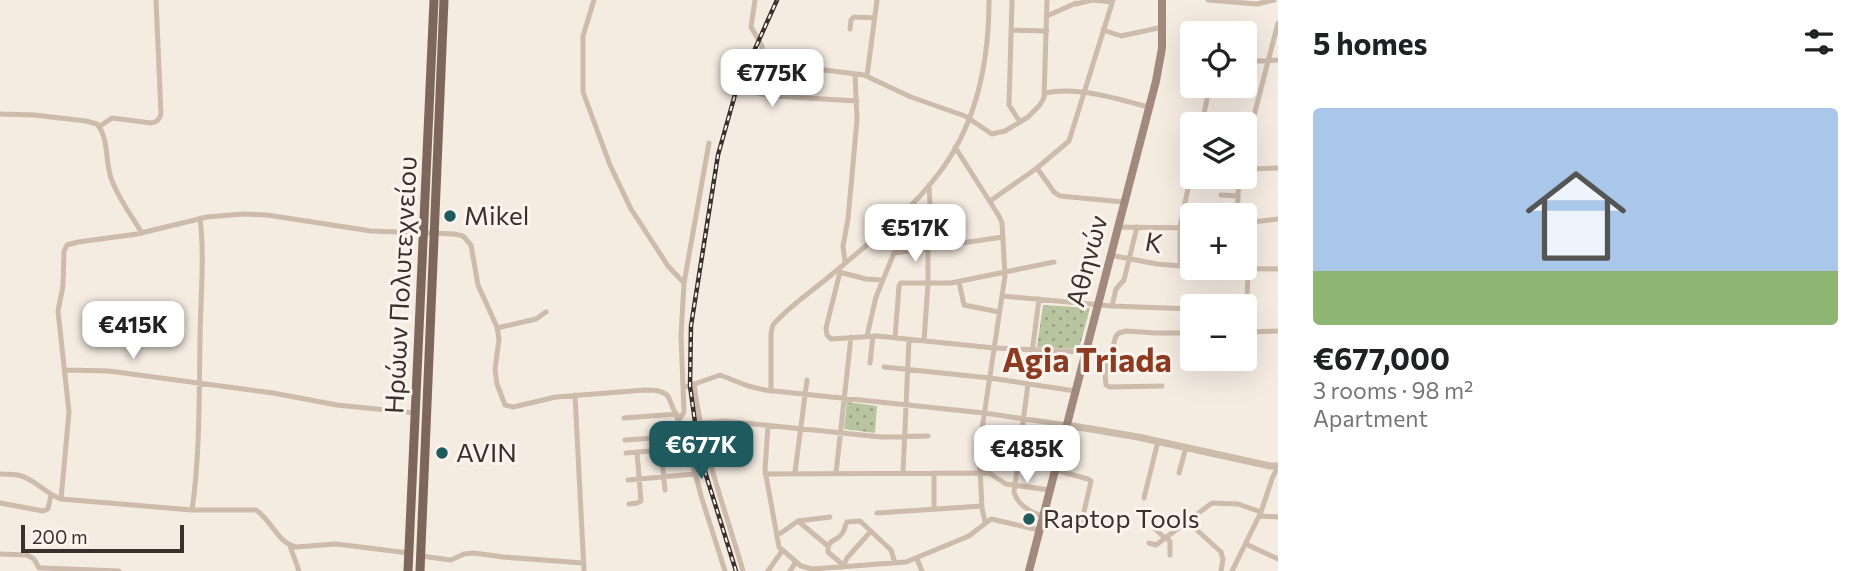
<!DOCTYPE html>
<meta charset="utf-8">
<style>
:root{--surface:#fff;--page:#f2f2f2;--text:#202124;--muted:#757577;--accent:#1f5a5e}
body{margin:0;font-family:Commissioner,sans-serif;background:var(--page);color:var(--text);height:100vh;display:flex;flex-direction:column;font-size:26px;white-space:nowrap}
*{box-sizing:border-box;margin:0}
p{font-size:23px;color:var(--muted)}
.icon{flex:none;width:38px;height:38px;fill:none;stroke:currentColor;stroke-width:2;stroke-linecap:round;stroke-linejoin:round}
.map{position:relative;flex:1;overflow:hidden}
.details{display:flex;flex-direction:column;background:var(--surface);width:595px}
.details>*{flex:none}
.tools{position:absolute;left:1180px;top:21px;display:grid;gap:14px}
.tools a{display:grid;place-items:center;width:77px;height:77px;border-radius:7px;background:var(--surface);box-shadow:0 7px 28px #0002;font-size:35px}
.scale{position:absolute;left:21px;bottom:18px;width:163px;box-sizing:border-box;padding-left:7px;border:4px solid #3b302b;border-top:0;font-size:19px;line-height:24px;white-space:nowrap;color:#3b302b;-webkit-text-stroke:5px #fbf5ee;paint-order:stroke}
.price{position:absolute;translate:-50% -60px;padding:0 16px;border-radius:14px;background:#fff;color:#222;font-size:23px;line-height:46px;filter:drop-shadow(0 2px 4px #0008)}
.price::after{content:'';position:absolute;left:50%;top:42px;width:21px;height:16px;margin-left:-10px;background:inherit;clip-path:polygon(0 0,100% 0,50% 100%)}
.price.on{background:var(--accent);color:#fff}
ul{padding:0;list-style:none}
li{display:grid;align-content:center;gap:14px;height:371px;padding:0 35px}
li span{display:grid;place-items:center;height:217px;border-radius:7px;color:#555}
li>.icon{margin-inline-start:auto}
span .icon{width:126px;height:126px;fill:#fffc;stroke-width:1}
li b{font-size:30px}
h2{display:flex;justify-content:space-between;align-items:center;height:84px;padding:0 35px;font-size:30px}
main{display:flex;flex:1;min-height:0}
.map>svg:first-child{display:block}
.park{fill:url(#park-dots)}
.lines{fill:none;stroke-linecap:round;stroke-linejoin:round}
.minor{stroke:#cdbbac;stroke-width:5}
.tertiary{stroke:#cdbbac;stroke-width:7}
.secondary{stroke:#a18a7d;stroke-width:8}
.primary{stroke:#7d675c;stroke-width:9}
.rail-casing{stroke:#3b302b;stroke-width:4.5}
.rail{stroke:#fbf5ee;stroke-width:2;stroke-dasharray:5;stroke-linecap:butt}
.poi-dot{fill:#1f5a5e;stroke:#fbf5ee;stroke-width:2.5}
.labels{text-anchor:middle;stroke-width:6;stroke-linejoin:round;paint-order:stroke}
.poi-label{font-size:26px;fill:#3b302b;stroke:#fbf5ee;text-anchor:start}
.street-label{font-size:26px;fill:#3b302b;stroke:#fbf5ee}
.district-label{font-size:33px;font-weight:bold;fill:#8c3b22;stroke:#fbf5ee}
</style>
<main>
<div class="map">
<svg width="1278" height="571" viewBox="0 0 1278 571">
<defs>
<pattern id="park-dots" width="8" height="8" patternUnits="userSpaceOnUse" patternTransform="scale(1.75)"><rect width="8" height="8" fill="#b8c4a0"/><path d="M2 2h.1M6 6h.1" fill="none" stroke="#97a083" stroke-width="1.8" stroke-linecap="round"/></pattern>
</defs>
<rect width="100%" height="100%" fill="#f4ebe1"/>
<path class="park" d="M1043 305 1090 308 1079 349 1037 347Z
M847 402 877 406 875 433 844 429Z"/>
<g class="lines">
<path class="minor" d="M594 0 583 36V92L610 165 631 209 668 266 684 283
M755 0 751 27 762 46V56L766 61 786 65 864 75 911 97 965 116 992 134 1005 131 1028 117 1039 106 1044 98 1047 0
M1012 0 1009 105 1020 122
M1208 0 1257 4 1274 0
M1076 4 1092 0 1112 2
M1047 16 1076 3
M850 29 851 20 854 17 875 18
M1011 30 1047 31
M1103 30 1121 36 1163 27
M775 63C764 73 754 76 757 93L773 96 857 101
M1244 64 1258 61 1278 60
M867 76 877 0
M1045 93C1079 86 1116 99 1149 107
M0 114 34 115 86 121 97 124C109 138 105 161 111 178 118 198 131 215 142 233
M1202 124 1208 94 1213 86
M100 126 112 118 151 123C157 122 159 120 161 114L156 0
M955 147 999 216 1002 223 1005 276 979 449 982 508 985 522
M1244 154 1278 23
M1037 168 1054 192 1060 196 1124 202
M1244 169 1278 168
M1221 195 1238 196
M990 201 1037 168 1069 141 1113 0
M1237 215 1239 177
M1244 223 1278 219
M1117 227 1192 228
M1110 255 1157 264 1192 267
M845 262 843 246 848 219 857 120 855 74
M1180 266V226L1192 170
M1217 268 1278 269
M839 272 866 279 882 280
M840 272 826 328 827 335 831 339 877 336 994 348 1085 352
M959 282 964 305 999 312
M1002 296 1112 306 1192 309
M1039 299 1014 492C1017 504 1031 513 1043 516
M1112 306 1116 289 1124 280 1137 227
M1244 306H1246L1247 301 1248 269 1246 223
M497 328 536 319 546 312
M1244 332 1278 331
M867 336 876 297 894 253 1003 237
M895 338 899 286 901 283H951L1054 262
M924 341 928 283V247L931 226 929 185
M870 363 873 336
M884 367 990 378 1075 391
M65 370 109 371 273 393 337 405 416 413
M694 384C702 449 725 509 743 571
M1162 386 1110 387 1106 385 1105 374 1116 336 1119 333 1126 331 1155 333H1192
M683 388 720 375 748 386 765 390 984 413 1067 425
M771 391V333L773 325C789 306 811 292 830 276 866 245 907 215 936 177 977 126 989 63 989 0
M575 395 584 571
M624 418 677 414
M679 420 684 412 681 336 684 283 709 143
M700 423 725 421 881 437 928 436
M768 425 765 470 779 547 801 566 812 569 906 562 969 536 991 519 1039 530
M625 440 685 436
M979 449 1058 460
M661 450 665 490
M626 453 688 448
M795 472 807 380
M836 473 851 337
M903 473 909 339
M934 473V509
M1179 473 1186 447
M0 474C10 474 21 474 30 480 41 486 49 495 61 499L192 510H256C271 520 278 543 296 547L336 544 409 553
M765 474 989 473 1006 484 1050 490
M628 480 695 474
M1144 498 1158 441
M61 499 69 412 58 311 63 286 64 251 67 245 78 242 137 234 207 217 243 214 267 215 371 231 454 234 463 236 471 245 478 285 497 327 499 339 495 370 497 384 505 405 513 407 556 397 645 390C654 390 662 390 668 396L685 436 702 499 725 571
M0 503 43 511 48 509 51 495
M629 504 637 503 641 501 637 452
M192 510C200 455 199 398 200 343 200 302 205 259 200 218
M877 513 982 506
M1259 516 1278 517
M798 521 828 546
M1042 521 1077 528 1081 525 1091 481 1088 479 1055 470
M1187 521 1221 552 1223 559 1221 571
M1155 529 1165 538
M777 534 781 533 798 521 830 517
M1167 537 1170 542V555
M1149 543 1156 545 1212 503 1238 504 1261 512
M1246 544 1278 559
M290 546 299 571
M0 554 27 555 34 559 39 568H42L119 571
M421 556 451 560 464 554 474 553 503 557 583 563
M917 559 922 571
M843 565 828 552C827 538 838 542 843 532 845 529 845 525 847 522L860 521 891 550 895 563
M843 567 847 558 871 531
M768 571 782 551
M790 571 796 562
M1232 571 1261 512 1272 479 1278 466"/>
<path class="tertiary" d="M1067 425 1138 437 1270 466H1278"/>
<path class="secondary" d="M1029 571 1156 81 1162 48V0"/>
<path class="primary" d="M408 571 434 0
M420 571 444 0"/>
<g class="rail-casing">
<path id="rail" d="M736 571 706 475 696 429 690 386 691 326 718 155 736 91 777 0"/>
</g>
<use href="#rail" class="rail"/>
</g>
<g class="poi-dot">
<circle cx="450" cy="216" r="7"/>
<circle cx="442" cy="453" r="7"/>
<circle cx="1029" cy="519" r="7"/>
</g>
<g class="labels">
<g class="poi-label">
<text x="464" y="225">Mikel</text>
<text x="456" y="462">AVIN</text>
<text x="1043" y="528">Raptop Tools</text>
</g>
<g class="street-label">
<text transform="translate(1154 243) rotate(10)" y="9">Κ</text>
<text transform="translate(1087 261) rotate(-75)" y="9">Αθηνών</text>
<text transform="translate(401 285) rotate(-87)" y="9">Ηρώων Πολυτεχνείου</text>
</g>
<g class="district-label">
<text x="1087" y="372">Agia Triada</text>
</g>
</g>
</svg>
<div class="tools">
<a><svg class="icon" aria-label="locate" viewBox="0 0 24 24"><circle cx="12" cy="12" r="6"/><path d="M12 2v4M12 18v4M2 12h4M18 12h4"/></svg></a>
<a><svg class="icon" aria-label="layers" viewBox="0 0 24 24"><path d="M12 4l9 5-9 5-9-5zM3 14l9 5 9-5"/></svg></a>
<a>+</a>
<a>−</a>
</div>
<div class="scale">200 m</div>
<b class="price" style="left:772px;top:109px">€775K</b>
<b class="price" style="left:915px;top:264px">€517K</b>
<b class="price" style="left:133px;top:361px">€415K</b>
<b class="price on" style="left:701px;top:481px">€677K</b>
<b class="price" style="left:1027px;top:485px">€485K</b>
</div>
<section class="details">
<h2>5 homes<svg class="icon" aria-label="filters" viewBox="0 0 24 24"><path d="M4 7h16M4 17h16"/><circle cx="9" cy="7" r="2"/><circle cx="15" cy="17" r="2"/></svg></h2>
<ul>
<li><span style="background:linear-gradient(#a9c7e8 75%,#8fb573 0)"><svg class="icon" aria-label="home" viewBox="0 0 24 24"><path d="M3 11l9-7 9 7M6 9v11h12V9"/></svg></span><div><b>€677,000</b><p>3 rooms · 98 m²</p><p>Apartment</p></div></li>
</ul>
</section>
</main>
